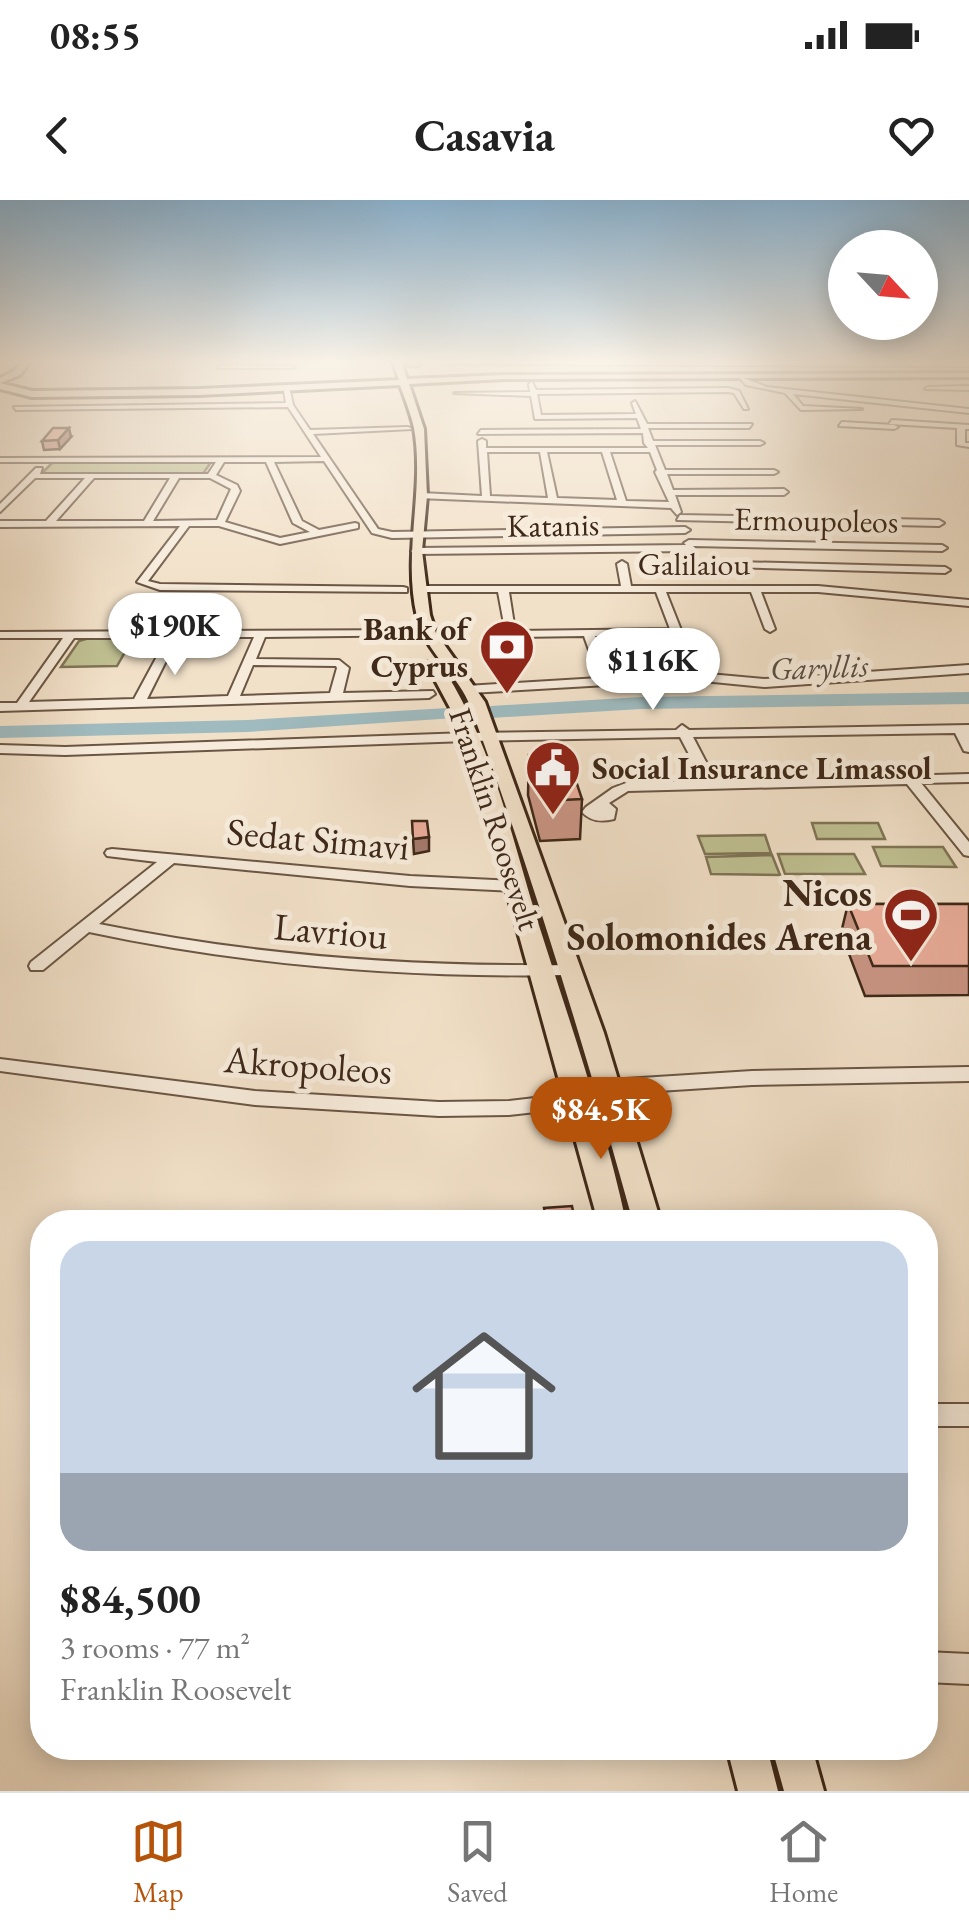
<!DOCTYPE html>
<meta charset="utf-8">
<style>
:root{--surface:#fff;--page:#f2f2f2;--text:#222;--muted:#767676;--line:#e0e0e0;--accent:#b45309}
body{margin:0;font-family:"EB Garamond",serif;background:var(--page);color:var(--text);height:100vh;display:flex;flex-direction:column;font-size:38px;white-space:nowrap}
*{box-sizing:border-box;margin:0}
p{font-size:32px;color:var(--muted)}
.icon{flex:none;width:55px;height:55px;fill:none;stroke:currentColor;stroke-width:2;stroke-linecap:round;stroke-linejoin:round}
.map{position:relative;flex:1;overflow:hidden}
.panel{position:absolute;left:30px;top:1010px;width:908px;height:550px;display:flex;flex-direction:column;background:var(--surface);border-radius:40px;box-shadow:0 5px 25px #0003}
.panel>*{flex:none}
.needle{width:65px;rotate:116deg}
.buttons{position:absolute;left:828px;top:30px;display:grid;gap:20px}
.buttons a{display:grid;place-items:center;width:110px;height:110px;border-radius:50%;background:var(--surface);box-shadow:0 5px 25px #0003;font-size:50px}
.price{position:absolute;translate:-50% -85px;padding:0 22px;border-radius:35px;background:#fff;color:#222;font-size:32px;line-height:65px;filter:drop-shadow(0 2px 5px #0008)}
.price::after{content:'';position:absolute;left:50%;top:60px;width:30px;height:22px;margin-left:-15px;background:inherit;clip-path:polygon(0 0,100% 0,50% 100%)}
.price.on{background:var(--accent);color:#fff}
ul{padding:0;list-style:none}
li{display:grid;align-content:center;gap:20px;height:530px;padding:0 30px}
li span{display:grid;place-items:center;height:310px;border-radius:30px;color:#555}
li>.icon{margin-inline-start:auto}
span .icon{width:180px;height:180px;fill:#fffc;stroke-width:1}
li b{font-size:42px}
.status{display:flex;justify-content:space-between;align-items:center;height:70px;padding:0 50px;background:var(--surface);direction:ltr}
.status svg{height:28px;fill:currentColor}
header{display:flex;justify-content:space-between;align-items:center;height:130px;padding:0 30px;background:var(--surface);font-size:45px;font-weight:700}
.tabs{display:flex;justify-content:space-around;align-items:center;height:140px;border-top:2px solid var(--line);background:var(--surface);font-size:28px;color:var(--muted)}
.tabs a{display:grid;justify-items:center;gap:5px}
.tabs .on{color:var(--accent)}
.map>svg:first-child{display:block}
.green{fill:#c0c193;stroke:#7f7456;stroke-width:2.5}
.lines{fill:none;stroke-linecap:round;stroke-linejoin:round}
.river{fill:#9fbbc0;fill-rule:evenodd}
.minor-casing{stroke:#6b5644;stroke-width:4}
.major-casing{stroke:#3e2818;stroke-width:6}
.minor{fill:#f7ecdc;fill-rule:evenodd}
.major{fill:#f2e1c9;fill-rule:evenodd}
.wall{fill:#c99584;stroke:#3e2818;stroke-width:2.5}
.shaded-wall{fill:#a4796c;stroke:#3e2818;stroke-width:2.5}
.building{fill:#eaad9a;stroke:#3e2818;stroke-width:2.5}
.labels{text-anchor:middle;stroke-width:10;stroke-linejoin:round;paint-order:stroke}
.far-street-label{font-size:32px;fill:#3e2818;stroke:#f7ecdc}
.far-poi-label{font-size:32px;font-weight:bold;fill:#3e2818;stroke:#f7ecdc;text-anchor:end}
.far-water-label{font-size:32px;font-style:italic;fill:#564d42;stroke:#f7ecdc}
.street-label{font-size:38px;fill:#3e2818;stroke:#f7ecdc}
.poi-label{font-size:38px;font-weight:bold;fill:#3e2818;stroke:#f7ecdc;text-anchor:end}
</style>
<div class="status"><b>08:55</b><svg viewBox="0 0 49 12"><path d="M0 12V9h3v3zM5 12V6h3v6zM10 12V3h3v9zM15 12V0h3v12zM26 1h20v11H26zM47 4h2v5h-2z"/></svg></div>
<header><svg class="icon" aria-label="back" viewBox="0 0 24 24"><path d="M15 5l-7 7 7 7"/></svg>Casavia<svg class="icon" aria-label="heart" viewBox="0 0 24 24"><path d="M12 20l-8-8c-3-5 5-10 8-4 3-6 11-1 8 4z"/></svg></header>
<div class="map">
<svg width="969" height="1591" viewBox="0 0 969 1591">
<rect width="100%" height="100%" fill="#f2e1c9"/>
<filter id="stains"><feTurbulence type="fractalNoise" baseFrequency=".002" numOctaves="4"/><feColorMatrix values="0 0 0 0 .2 0 0 0 0 .09 0 0 0 0 .02 0 0 0 .5 -.17"/></filter>
<radialGradient id="worn" r=".72"><stop offset=".6" stop-color="#630" stop-opacity="0"/><stop offset="1" stop-color="#630" stop-opacity=".3"/></radialGradient>
<path class="green" d="M54 261 211 262 203 274 42 273Z
M89 438H133L117 466 61 467 79 441Z
M812 623H878L885 639H817Z
M765 635 771 653 705 654 698 636Z
M873 647H943L956 667 881 666Z
M778 654H854L865 674H785Z
M772 655 780 675 711 674 706 657Z"/>
<g class="lines">
<path class="river" d="M969 492V504L641 509 491 518 481 512 491 506 641 497Z
M448 508 455 510V518L247 532 0 538V526L247 520Z"/>
<g class="minor-casing">
<path id="minor" d="M446 162H969V166L449 164Z
M220 165 292 166 295 168H218Z
M738 176 767 187 969 209V213L793 194 803 206 862 209 801 210 785 193 746 185Z
M532 182 536 190 728 188 739 191 748 209H744L734 193 728 192 537 194 541 215 636 214 632 203 635 201 647 224H752L749 228H648L653 241H760L764 243 760 245H655L665 270H774L778 272 774 274H667L673 290 784 289 788 292 784 295H675L681 312 677 315 671 308 418 298 421 293 482 296 478 241 482 239 486 241V248H648L644 243 643 233 478 234 481 230 641 229 637 218 535 219 531 196 454 193 530 192 529 184ZM487 252H540L548 298 490 296ZM547 252H602L617 300 557 298ZM610 252H650L657 270 655 272 669 302 626 301Z
M969 186V190L925 189 928 187Z
M287 189 290 191 293 205 310 230 408 227 412 229 313 234 378 329 392 332 685 327 690 330 685 333 392 338 372 333 324 261 274 262 302 321 319 330 355 323 358 324V328L280 344 219 326H189L148 381 160 384 403 387 407 388V392L160 390 137 382 180 326 0 327V321H46L85 278H35L0 312V304L36 268H42L40 274H208L216 262H0V258L321 257 288 207 16 210 14 207 286 203 284 191ZM224 262H266L293 323 310 332 280 338 225 322 240 291 237 285 216 275ZM94 278H170L144 321H56ZM179 278H210L231 289 217 320 153 321Z
M892 220 969 225V229H965V243H969V247L957 245V228L889 224Z
M842 222 894 225 898 227 894 229 839 226Z
M680 315 939 320 944 323 939 326 677 320Z
M689 340 942 345 947 348 942 351 693 346 695 348 690 351 416 354 411 351 416 348 686 345 684 343Z
M622 361 627 364 631 386H818L969 400V406L818 392H761L775 429 770 432 765 429 751 392H666L698 473 765 479 969 465V473L765 487 693 480 470 493 464 489 466 486 599 478 584 436 517 437 516 445H508L498 392H418L413 389 418 386H621L617 364ZM509 392H656L670 429 515 431ZM672 435 686 473 611 477 595 436Z
M695 361 945 367 950 370 945 373 692 366 690 364Z
M429 430 433 431V435L265 437 256 459 339 460 349 468 343 493 433 491 435 494 429 498 0 511V503H17L63 438H0V432ZM178 437H254L228 496 147 499ZM74 438H167L134 499 29 502ZM253 465 336 466 337 468 330 493 240 496Z
M682 525 689 530 969 525V552L964 551 955 533 693 537 716 581 969 574V582L921 583 969 642V656L964 655 907 584 628 591 609 603 616 609 614 619C602 622 591 622 582 612L586 607 613 588 626 583 703 581 680 537 467 541 65 555 0 553V545L65 547 467 533 676 530Z
M112 649 410 676 517 681 525 686 517 691 410 686 174 663 99 724C255 756 412 767 571 765L580 770 571 775C408 778 249 766 89 732L43 770H31L29 766 31 762 157 662 107 656 105 653 107 650Z
M0 859 255 891 439 902 509 901 578 893 609 880 752 871 969 867V881L752 885 612 894 581 907 509 915 439 916 255 905 0 871Z
M925 1204H969V1226H925Z
M925 1452 969 1454V1484L925 1482Z"/>
</g>
<g class="major-casing">
<path id="major" d="M22 162H30L20 175 0 183 32 191 198 189 399 180 393 162H401L407 179 504 175 969 173V177L504 179 409 184 424 229 427 296 422 351 430 415 436 433 485 502 604 833 661 1022H633C585 849 533 677 471 508 459 475 425 452 417 417 402 354 425 291 414 228 411 214 405 199 400 185L198 195 32 197 0 189V178L14 171Z
M429 462H439C490 537 510 631 536 716 568 817 604 919 626 1022H598L478 587 450 508 427 465Z
M727 1548H767L778 1591H738Z
M772 1548H812L824 1591H784Z"/>
</g>
<use href="#minor" class="minor"/>
<use href="#major" class="major"/>
</g>
<path class="wall" d="M405 162H421L419 167H407Z
M71 237 60 249 44 250 42 241Z
M529 556 582 599 580 639 540 641 528 595Z
M848 704H969V795L865 796 841 733Z"/>
<path class="shaded-wall" d="M69 228 71 237 60 249 58 240Z
M429 637V651L414 654 413 639Z"/>
<path class="building" d="M53 228H69L58 240 42 241Z
M567 554 582 599 542 601 529 556Z
M412 621H427L429 637 413 639Z
M848 704H969V766H873Z
M572 1006 575 1022H547L544 1008Z"/>
<linearGradient id="sky" x2="0" y2="1"><stop stop-color="#8bb7d8"/><stop offset="0.42" stop-color="#f9f2e7"/><stop offset="1" stop-color="#f9f2e7" stop-opacity="0"/></linearGradient>
<rect width="969" height="385" fill="url(#sky)"/>
<defs>
<g id="bank-pin" transform="scale(2.875)"><path d="M0 17L-7.5 6A9.5 9.5 0 1 1 7.5 6Z" fill="#8f2418" stroke="#f7ecdc"/><path d="M-6-4H6V4H-6ZM0-2.3a2.3 2.3 0 1 0 0 4.6a2.3 2.3 0 1 0 0-4.6Z" fill="#fff"/></g>
<g id="civic-pin" transform="scale(2.875)"><path d="M0 17L-7.5 6A9.5 9.5 0 1 1 7.5 6Z" fill="#8f2418" stroke="#f7ecdc"/><path d="M-.6-6.5H3V-4.5H.6V-3L4-1V1h2V6H-6V1h2V-1L-.6-3ZM-1.2 2.5V6h2.4V2.5Z" fill="#fff"/></g>
<g id="stadium-pin" transform="scale(2.875)"><path d="M0 17L-7.5 6A9.5 9.5 0 1 1 7.5 6Z" fill="#8f2418" stroke="#f7ecdc"/><path d="M0-5a6.5 5 0 1 0 0 10a6.5 5 0 1 0 0-10ZM-3.5-1.8h7v3.6h-7Z" fill="#fff"/></g>
</defs>
<g fill-rule="evenodd">
<use href="#bank-pin" x="507" y="447"/>
<use href="#civic-pin" x="553" y="568"/>
<use href="#stadium-pin" x="911" y="715"/>
</g>
<g class="labels">
<g class="far-street-label">
<text transform="translate(816 320) rotate(1)" y="11">Ermoupoleos</text>
<text transform="translate(553 325) rotate(-1)" y="11">Katanis</text>
<text x="694" y="375">Galilaiou</text>
<text transform="translate(495 619) rotate(72)" y="11">Franklin Roosevelt</text>
</g>
<g class="far-poi-label">
<text x="468" y="440">Bank of<tspan x="468" dy="37">Cyprus</tspan></text>
<text x="592" y="579" text-anchor="start">Social Insurance Limassol</text>
</g>
<g class="far-water-label">
<text transform="translate(819 467) rotate(-2)" y="11">Garyllis</text>
</g>
<g class="street-label">
<text transform="translate(318 639) rotate(5)" y="13">Sedat Simavi</text>
<text transform="translate(331 731) rotate(5)" y="13">Lavriou</text>
<text transform="translate(308 865) rotate(4)" y="13">Akropoleos</text>
</g>
<g class="poi-label">
<text x="872" y="706">Nicos<tspan x="872" dy="44">Solomonides Arena</tspan></text>
</g>
</g>
<rect width="100%" height="100%" filter="url(#stains)"/>
<rect width="100%" height="100%" fill="url(#worn)"/>
</svg>
<div class="buttons">
<a><svg class="needle" viewBox="-14 -14 28 28"><path d="M0-13l5 13h-10z" fill="#e53935"/><path d="M0 13l5-13h-10z" fill="#767676"/></svg></a>
</div>
<b class="price" style="left:175px;top:478px">$190K</b>
<b class="price" style="left:653px;top:513px">$116K</b>
<b class="price on" style="left:601px;top:962px">$84.5K</b>
<section class="panel">
<ul>
<li><span style="background:linear-gradient(#c9d6e8 75%,#9aa5b1 0)"><svg class="icon" aria-label="home" viewBox="0 0 24 24"><path d="M3 11l9-7 9 7M6 9v11h12V9"/></svg></span><div><b>$84,500</b><p>3 rooms · 77 m²</p><p>Franklin Roosevelt</p></div></li>
</ul>
</section>
</div>
<nav class="tabs">
<a class="on"><svg class="icon" aria-label="map" viewBox="0 0 24 24"><path d="M3 6l6-2 6 2 6-2v14l-6 2-6-2-6 2zM9 4v14M15 6v14"/></svg>Map</a>
<a><svg class="icon" aria-label="saved" viewBox="0 0 24 24"><path d="M7 4h10v16l-5-4-5 4z"/></svg>Saved</a>
<a><svg class="icon" aria-label="home" viewBox="0 0 24 24"><path d="M3 11l9-7 9 7M6 9v11h12V9"/></svg>Home</a>
</nav>
